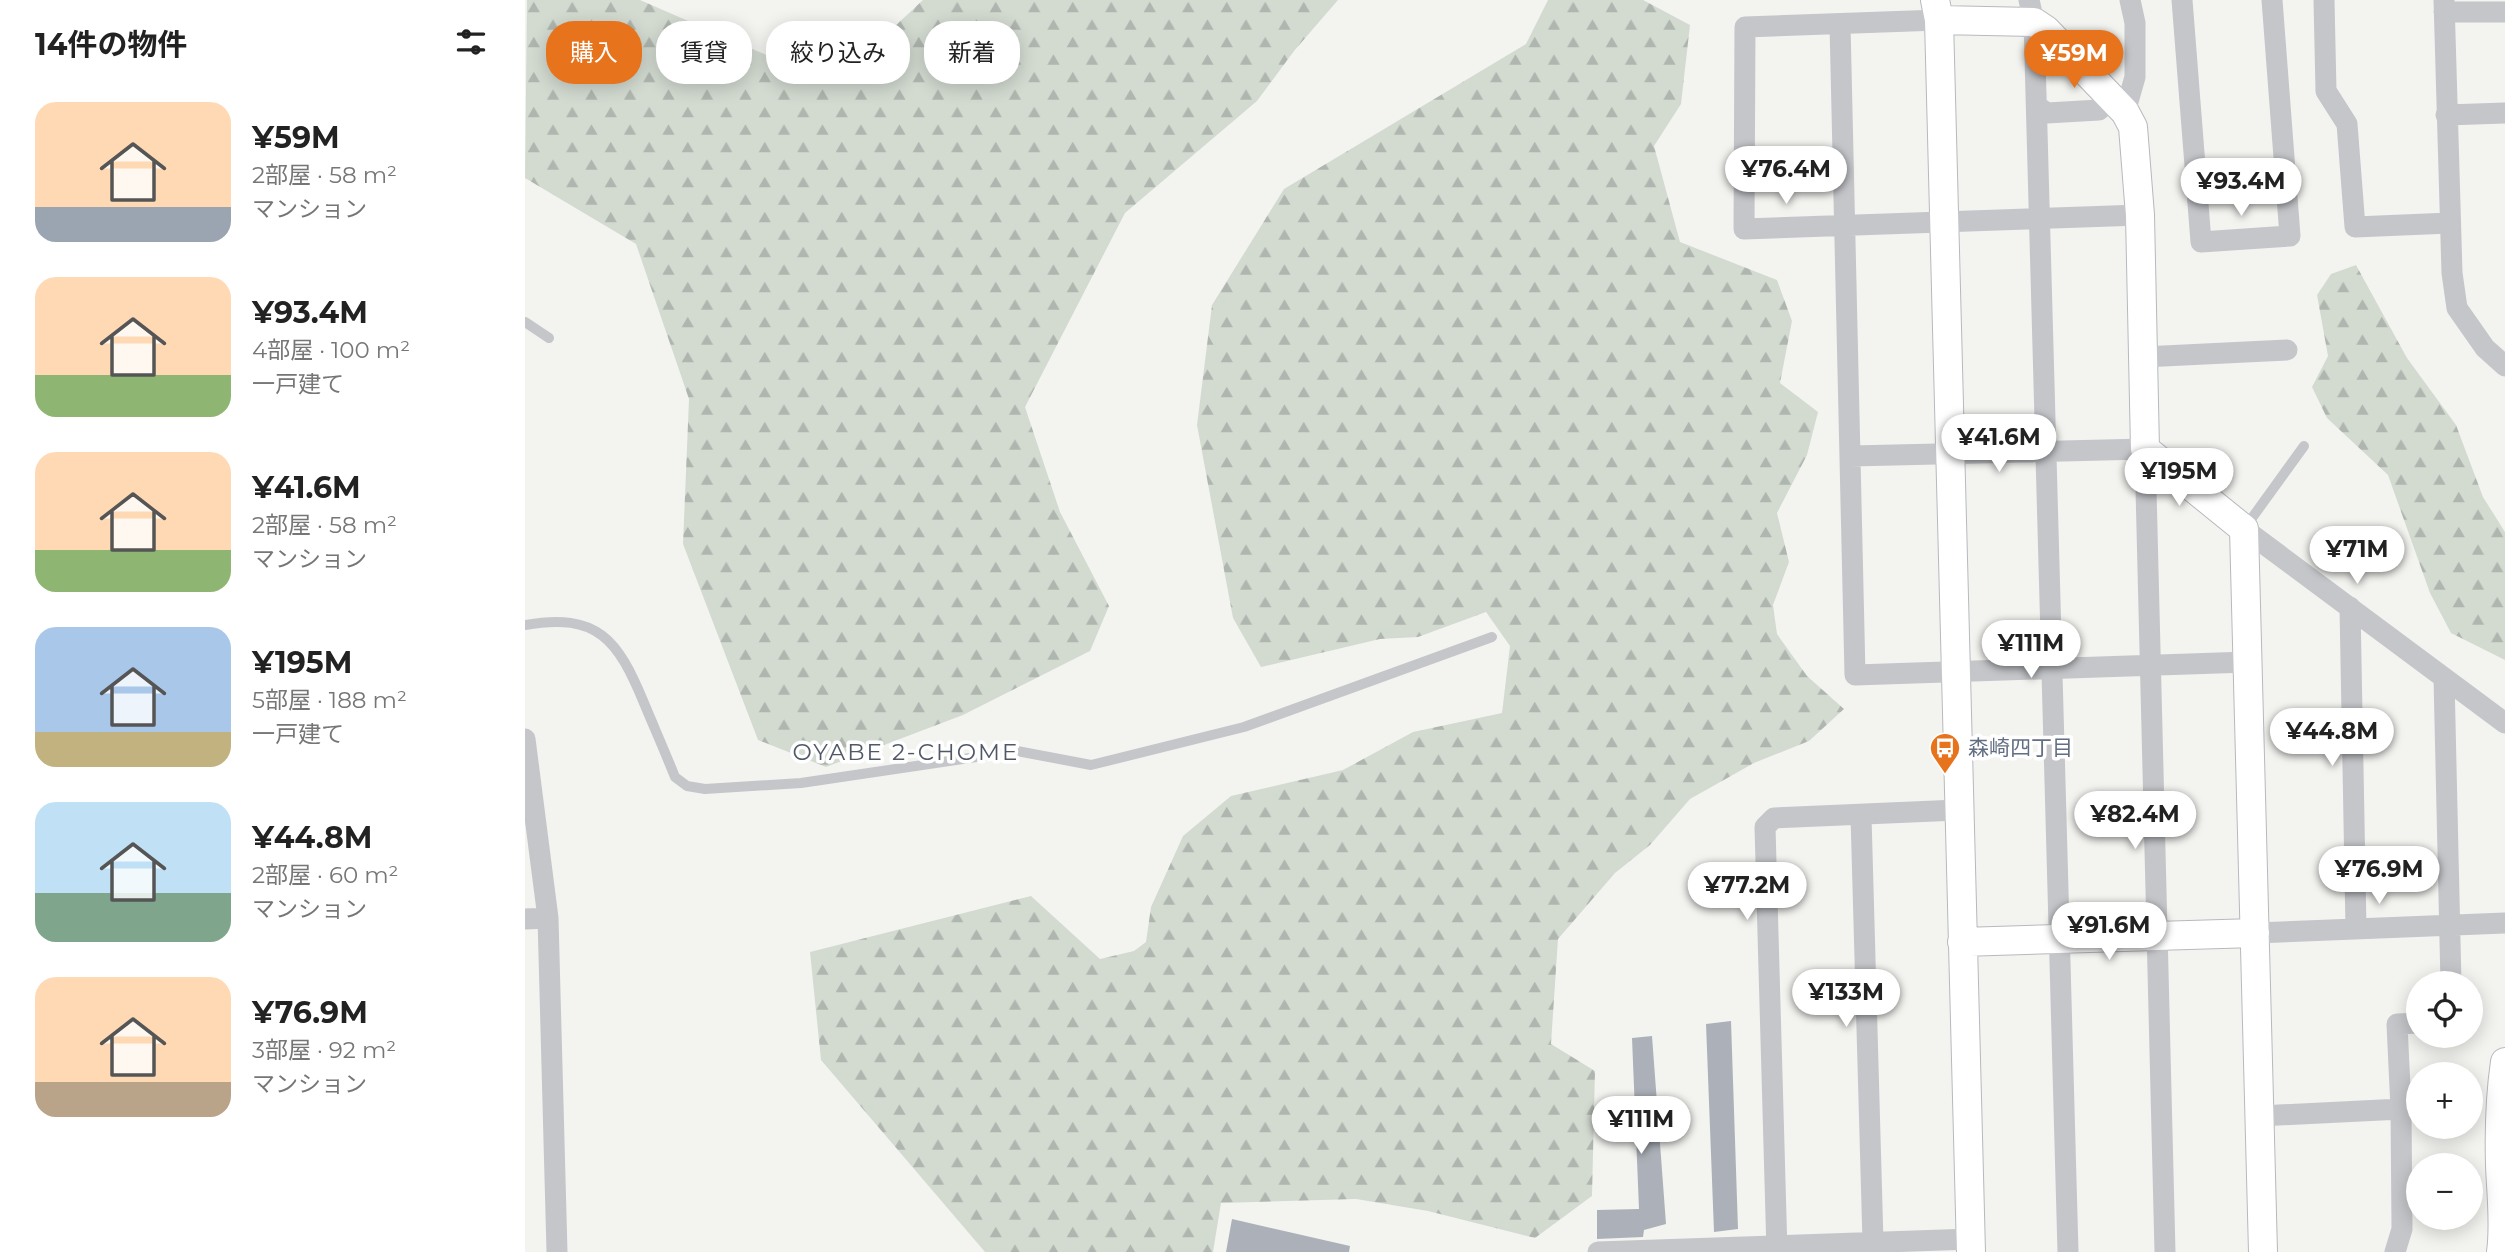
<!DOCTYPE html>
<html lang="ja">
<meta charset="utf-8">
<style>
:root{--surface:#fff;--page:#f6f6f6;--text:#222;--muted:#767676;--accent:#e7731d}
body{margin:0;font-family:Montserrat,"Noto Sans JP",sans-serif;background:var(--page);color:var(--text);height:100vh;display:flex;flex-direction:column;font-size:26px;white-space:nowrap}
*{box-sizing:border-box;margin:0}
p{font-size:23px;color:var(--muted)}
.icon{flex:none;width:38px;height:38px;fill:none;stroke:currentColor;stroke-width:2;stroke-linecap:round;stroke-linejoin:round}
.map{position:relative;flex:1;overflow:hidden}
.drawer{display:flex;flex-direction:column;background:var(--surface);width:525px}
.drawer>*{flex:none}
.guide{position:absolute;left:21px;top:21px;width:665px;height:63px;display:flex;gap:14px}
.buttons{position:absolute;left:1881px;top:971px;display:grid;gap:14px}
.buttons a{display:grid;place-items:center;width:77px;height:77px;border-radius:50%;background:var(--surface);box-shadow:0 4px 18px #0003;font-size:35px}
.price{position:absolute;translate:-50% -60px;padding:0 16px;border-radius:24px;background:#fff;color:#222;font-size:23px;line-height:46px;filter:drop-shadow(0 2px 4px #0008)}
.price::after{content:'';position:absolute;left:50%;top:42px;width:21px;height:16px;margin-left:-10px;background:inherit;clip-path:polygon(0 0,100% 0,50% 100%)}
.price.selected{background:var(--accent);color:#fff}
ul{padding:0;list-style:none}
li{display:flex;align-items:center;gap:21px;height:175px;padding:0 35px}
li span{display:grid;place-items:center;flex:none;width:196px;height:140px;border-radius:21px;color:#555}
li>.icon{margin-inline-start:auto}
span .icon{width:84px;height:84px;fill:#fffc;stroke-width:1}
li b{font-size:30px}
h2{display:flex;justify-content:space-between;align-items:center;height:84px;padding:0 35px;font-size:30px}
.tag{padding:0 24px;border-radius:28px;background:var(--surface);box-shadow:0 4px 18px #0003;font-size:24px;line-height:63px}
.tag.selected{background:var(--accent);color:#fff}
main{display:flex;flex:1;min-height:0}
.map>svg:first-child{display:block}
.forest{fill:url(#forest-firs)}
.building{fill:#acb1b9}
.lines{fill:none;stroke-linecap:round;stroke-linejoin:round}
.secondary-casing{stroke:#b6b9be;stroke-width:30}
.lane{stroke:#c4c6ca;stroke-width:10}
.street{stroke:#c4c6ca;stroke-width:21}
.secondary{stroke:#fff;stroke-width:28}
.labels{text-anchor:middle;stroke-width:7;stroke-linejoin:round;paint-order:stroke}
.poi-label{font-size:21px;fill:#626e82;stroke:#fff;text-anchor:start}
.neighbourhood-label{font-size:23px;letter-spacing:2px;fill:#505867;stroke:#fff}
</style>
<main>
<section class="drawer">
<h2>14件の物件<svg class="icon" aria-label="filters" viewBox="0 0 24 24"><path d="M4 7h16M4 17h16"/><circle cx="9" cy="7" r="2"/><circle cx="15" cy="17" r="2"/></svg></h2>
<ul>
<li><span style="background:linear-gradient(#ffd9b3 75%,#9aa5b1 0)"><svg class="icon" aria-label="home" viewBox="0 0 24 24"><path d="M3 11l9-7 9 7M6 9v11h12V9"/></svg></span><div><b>¥59M</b><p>2部屋 · 58 m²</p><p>マンション</p></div></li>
<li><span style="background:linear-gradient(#ffd9b3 70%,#8fb573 0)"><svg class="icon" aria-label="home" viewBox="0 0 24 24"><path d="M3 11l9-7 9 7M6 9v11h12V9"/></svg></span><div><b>¥93.4M</b><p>4部屋 · 100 m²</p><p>一戸建て</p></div></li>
<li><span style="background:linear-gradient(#ffd9b3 70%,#8fb573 0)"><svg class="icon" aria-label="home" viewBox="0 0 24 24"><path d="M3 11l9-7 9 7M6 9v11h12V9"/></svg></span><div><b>¥41.6M</b><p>2部屋 · 58 m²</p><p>マンション</p></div></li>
<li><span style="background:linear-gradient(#a9c7e8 75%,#c2b280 0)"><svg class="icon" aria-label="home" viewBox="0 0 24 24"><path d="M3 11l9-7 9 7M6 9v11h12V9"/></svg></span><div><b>¥195M</b><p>5部屋 · 188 m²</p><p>一戸建て</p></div></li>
<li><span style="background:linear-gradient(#bfe0f5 65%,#7fa58c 0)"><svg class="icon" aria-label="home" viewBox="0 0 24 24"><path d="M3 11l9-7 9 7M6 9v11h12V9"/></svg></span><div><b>¥44.8M</b><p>2部屋 · 60 m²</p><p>マンション</p></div></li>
<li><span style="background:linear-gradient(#ffd9b3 75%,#b9a48a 0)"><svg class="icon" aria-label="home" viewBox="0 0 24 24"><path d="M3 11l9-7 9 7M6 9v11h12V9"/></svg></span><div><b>¥76.9M</b><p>3部屋 · 92 m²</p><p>マンション</p></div></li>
</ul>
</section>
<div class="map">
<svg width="1980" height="1252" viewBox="0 0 1980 1252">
<defs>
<pattern id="forest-firs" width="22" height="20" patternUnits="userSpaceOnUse" patternTransform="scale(1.75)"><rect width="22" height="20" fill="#d3dbd1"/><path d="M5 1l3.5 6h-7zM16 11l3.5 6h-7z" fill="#afb6af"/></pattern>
</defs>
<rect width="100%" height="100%" fill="#f3f4f0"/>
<path class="forest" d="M2 0H115L308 84 398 0H813L769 51 732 101 600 213 500 407 535 512 584 606 565 651 438 715 301 767 233 740 158 544 164 399 111 244 0 178Z
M1023 0H1118L1165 25 1156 104 1129 146 1155 242 1252 280 1267 321 1255 383 1293 412 1282 455 1252 513 1264 562 1248 605 1252 634 1282 676 1319 709 1284 741 1229 763 1165 799 1125 845 1090 873 1033 939 1026 1044 1070 1071 1067 1196 1010 1238 903 1211 831 1199 696 1203 688 1252H460L296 1060 285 952 506 896 575 959 609 951 621 942 626 907 658 836 706 796 818 770 888 732 977 713 985 646 961 612 893 637 855 639 736 667 708 618 672 425 687 305 759 189 1001 44Z
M1831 265 1882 358 1931 425 1958 497 1980 532V660L1926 633 1905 593 1863 475 1802 418 1787 387 1803 356 1792 295 1806 274Z"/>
<path class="building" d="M1206 1021 1213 1229 1189 1232 1181 1024Z
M1127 1036 1141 1224 1119 1230 1118 1237 1072 1239V1210L1114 1209 1107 1038Z
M707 1219 825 1246 824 1252H701Z"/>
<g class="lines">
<g class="secondary-casing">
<path id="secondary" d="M1410 0 1414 20 1446 1252
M1414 20 1509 22 1521 30 1600 112 1608 127 1615 215 1620 449 1719 529 1738 1252
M1437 942 1730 933
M1976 1252C1980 1223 1976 1194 1975 1165 1974 1130 1975 1096 1980 1062"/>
</g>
<path class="lane" d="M0 322 24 338
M1719 529 1779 446
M0 625C73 612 93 640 119 703 129 727 140 752 150 777L162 786 180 789 276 783 492 751 566 765 719 727 967 637"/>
<path class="street" d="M1504 0 1509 22 1543 1252
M1657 0 1676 242 1765 236 1747 0
M1799 0 1801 91 1822 124 1830 227 1925 223
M1919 0 1927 273 1932 308 1960 348 1980 366
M1919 12H1980
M1414 20 1220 27 1219 229 1615 215
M1315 24 1330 675 1723 662
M1512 106 1522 113 1574 110 1588 97
M1600 112 1610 77V23L1605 0
M1921 115 1980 113
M1618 357 1762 350
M1326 456 1620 449 1640 1252
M1719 529 1980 723
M1825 607 1831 928
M1919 678 1926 984
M0 739 23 918 32 1252
M1336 816 1348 1242
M0 919 23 918
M1730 933 1980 923
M1735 1116 1876 1109
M1073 1252 1446 1239
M1252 1252 1240 827 1249 818 1433 810
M1870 1252 1877 1229 1876 1109 1872 1024 1894 1023"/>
<use href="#secondary" class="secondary"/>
</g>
<defs>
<g id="bus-pin" transform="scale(1.575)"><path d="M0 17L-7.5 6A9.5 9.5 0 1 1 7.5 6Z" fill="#e7731d" stroke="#fff"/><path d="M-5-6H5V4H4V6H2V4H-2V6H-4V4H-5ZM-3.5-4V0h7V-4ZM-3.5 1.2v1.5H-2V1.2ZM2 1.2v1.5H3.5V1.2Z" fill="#fff"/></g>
</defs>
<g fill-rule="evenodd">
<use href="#bus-pin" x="1420" y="748"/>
</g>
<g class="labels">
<g class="poi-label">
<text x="1443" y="755">森崎四丁目</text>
</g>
<g class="neighbourhood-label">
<text x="381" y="760">OYABE 2-CHOME</text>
</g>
</g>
</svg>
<div class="buttons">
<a><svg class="icon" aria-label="locate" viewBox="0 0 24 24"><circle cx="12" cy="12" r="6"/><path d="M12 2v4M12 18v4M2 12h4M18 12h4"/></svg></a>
<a>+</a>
<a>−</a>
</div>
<b class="price selected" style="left:1549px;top:90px">¥59M</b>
<b class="price" style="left:1261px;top:206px">¥76.4M</b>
<b class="price" style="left:1716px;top:218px">¥93.4M</b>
<b class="price" style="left:1474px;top:474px">¥41.6M</b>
<b class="price" style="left:1654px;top:508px">¥195M</b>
<b class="price" style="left:1832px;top:586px">¥71M</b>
<b class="price" style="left:1506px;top:680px">¥111M</b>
<b class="price" style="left:1807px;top:768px">¥44.8M</b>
<b class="price" style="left:1610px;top:851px">¥82.4M</b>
<b class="price" style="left:1854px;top:906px">¥76.9M</b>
<b class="price" style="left:1222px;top:922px">¥77.2M</b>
<b class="price" style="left:1584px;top:962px">¥91.6M</b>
<b class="price" style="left:1321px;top:1029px">¥133M</b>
<b class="price" style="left:1116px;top:1156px">¥111M</b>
<div class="guide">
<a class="tag selected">購入</a>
<a class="tag">賃貸</a>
<a class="tag">絞り込み</a>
<a class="tag">新着</a>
</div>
</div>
</main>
